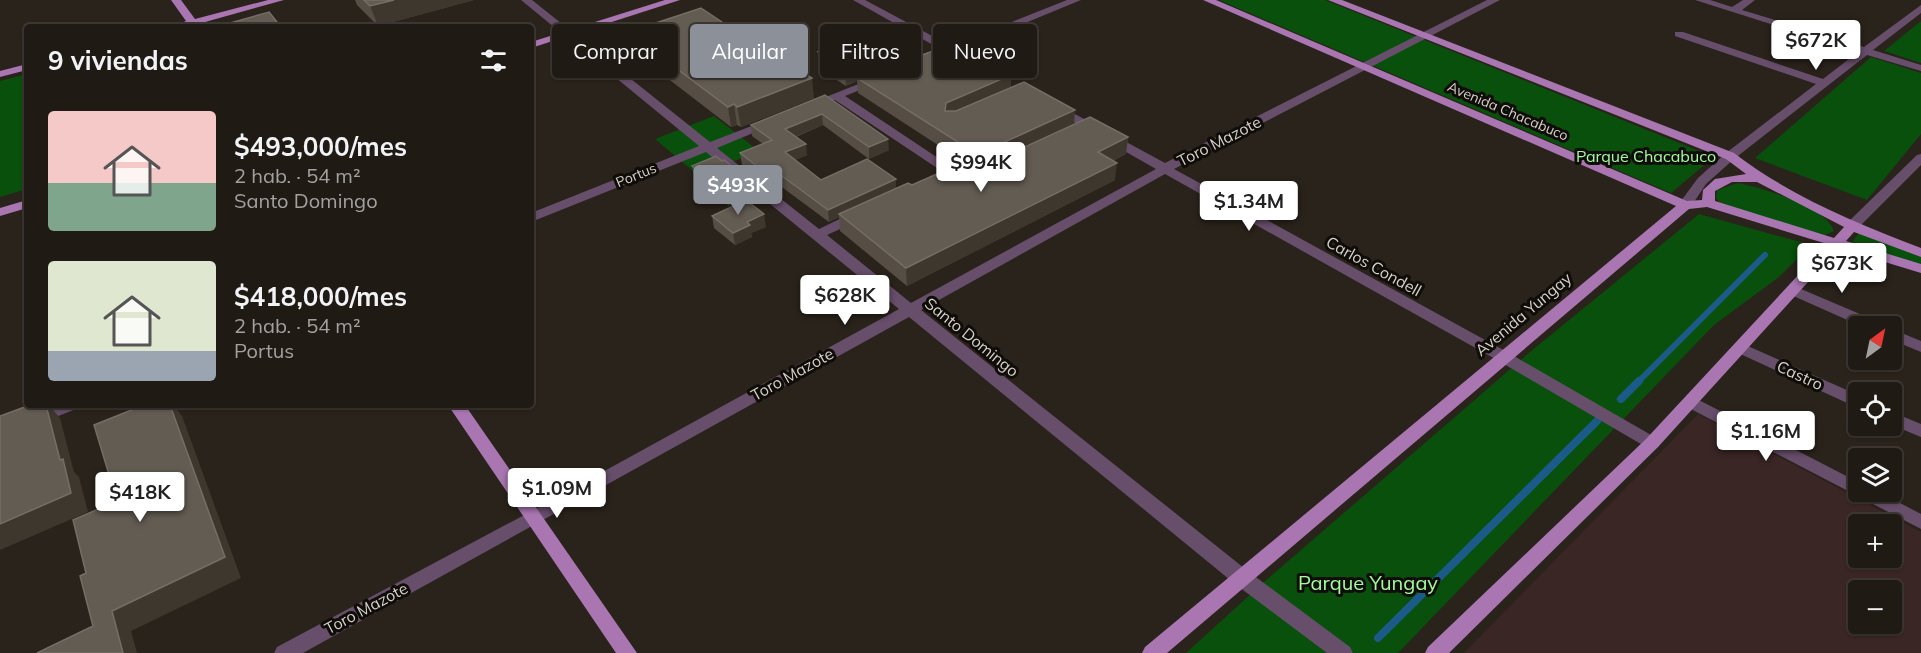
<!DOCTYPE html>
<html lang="es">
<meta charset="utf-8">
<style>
:root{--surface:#201a14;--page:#2d2722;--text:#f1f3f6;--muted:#a2a1a0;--line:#3d3834;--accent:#8c9099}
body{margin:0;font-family:Mulish,sans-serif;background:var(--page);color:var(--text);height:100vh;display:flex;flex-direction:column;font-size:22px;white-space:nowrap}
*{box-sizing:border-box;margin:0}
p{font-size:20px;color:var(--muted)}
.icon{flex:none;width:33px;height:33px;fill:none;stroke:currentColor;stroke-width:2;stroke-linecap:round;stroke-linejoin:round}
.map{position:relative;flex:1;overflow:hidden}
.drawer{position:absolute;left:24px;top:24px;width:510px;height:384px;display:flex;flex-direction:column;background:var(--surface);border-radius:6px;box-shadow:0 2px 4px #0004,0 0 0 2px var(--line)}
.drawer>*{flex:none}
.guide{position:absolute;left:552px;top:24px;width:570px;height:54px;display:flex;gap:12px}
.needle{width:39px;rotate:33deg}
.fabs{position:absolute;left:1848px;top:316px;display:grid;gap:12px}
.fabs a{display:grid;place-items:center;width:54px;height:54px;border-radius:6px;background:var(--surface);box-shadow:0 2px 4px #0004,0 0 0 2px var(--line);font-size:30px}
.price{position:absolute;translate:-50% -51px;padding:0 14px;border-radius:6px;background:#fff;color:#222;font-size:20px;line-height:39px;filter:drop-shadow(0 2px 3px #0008)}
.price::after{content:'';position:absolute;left:50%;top:36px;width:18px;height:14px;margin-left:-9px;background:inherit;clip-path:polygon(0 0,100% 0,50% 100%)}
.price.current{background:var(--accent);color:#fff}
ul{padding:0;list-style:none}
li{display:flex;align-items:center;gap:18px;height:150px;padding:0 24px}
li span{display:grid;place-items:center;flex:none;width:168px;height:120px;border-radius:6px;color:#555}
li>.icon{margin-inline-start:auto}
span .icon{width:72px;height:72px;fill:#fffc;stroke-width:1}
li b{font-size:26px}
h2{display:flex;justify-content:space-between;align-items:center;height:72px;padding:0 24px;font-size:26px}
.tag{padding:0 21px;border-radius:6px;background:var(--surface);box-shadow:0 2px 4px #0004,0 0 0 2px var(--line);font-size:21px;line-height:54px}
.tag.current{background:var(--accent);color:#fff}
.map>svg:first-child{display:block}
.education{fill:#3a2624;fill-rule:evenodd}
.green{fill:#08500b}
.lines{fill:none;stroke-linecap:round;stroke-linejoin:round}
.stream-far1{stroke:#1c5b89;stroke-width:6}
.stream{stroke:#1c5b89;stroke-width:8}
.minor{fill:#674e6b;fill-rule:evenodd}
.major{fill:#a976b2;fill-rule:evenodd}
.wall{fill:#564e45}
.shaded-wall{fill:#3e372e}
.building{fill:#635c53;stroke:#756e66;stroke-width:1.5}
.labels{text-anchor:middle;stroke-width:6;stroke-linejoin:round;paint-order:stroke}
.far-street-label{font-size:14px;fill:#d5d0cb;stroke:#100d09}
.street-label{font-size:16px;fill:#d5d0cb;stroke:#100d09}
.park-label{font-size:16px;fill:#a2fc9e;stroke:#100d09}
.near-park-label{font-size:20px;fill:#a2fc9e;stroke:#100d09}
</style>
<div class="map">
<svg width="1921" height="653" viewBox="0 0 1921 653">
<rect width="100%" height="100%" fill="#2a231b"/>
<path class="education" d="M1698 414 1921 532V653H1464ZM1858 525H1892V558H1858ZM1858 591H1892V624H1858Z"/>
<path class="green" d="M1219 0H1325L1714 157 1671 193Z
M1921 21V63L1884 51Z
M1871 57 1921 73V134L1867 200 1755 158Z
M27 74V189L0 197V81Z
M714 116 759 151 699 176 655 139Z
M1738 183C1760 187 1827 207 1834 231L1825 235 1789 227 1723 206 1716 198 1717 190Z
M1699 214 1811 245 1779 277 1714 325 1398 653H1186L1264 582 1530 352Z
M1860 232 1921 257V266L1850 245Z"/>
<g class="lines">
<path class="stream-far1" d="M1638 382 1765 255"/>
<path class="stream" d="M1621 399 1639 381
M1378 638 1597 421"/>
<path class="minor" d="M521 0H532L710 142 767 120H775V124L717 148 819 229 852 213H862L864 216 862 219 827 235 911 303 1156 169 1054 111V107H1062L1165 163 1487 0H1500L1174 169 1507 352 1658 439 1660 443 1658 447 1652 449 1646 447 1497 360 1165 174 921 310 1249 572 1350 647 1353 653H1327L1235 584 909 317 303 653H274L277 647 528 513 899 309 706 152 531 222V213L699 146Z
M853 0H865L951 46 1067 0H1081L959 50 966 56 961 59 950 54 939 55 938 53 942 50Z
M1695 0H1710L1732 7 1743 0H1755L1742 10 1864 47 1921 5V13L1873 50 1921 65V71L1867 55 1734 159 1706 184 1690 208H1680L1678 205 1698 178 1726 153 1816 84 1675 36V32H1683L1823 79 1858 52Z
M876 77 882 80 880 82 845 96 956 170 958 173C953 179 942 184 935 182L933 179 943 172 835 100 812 108 806 105Z
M1921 154V165L1857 229H1847L1845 226 1847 223 1917 155Z
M1794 286 1881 323 1884 327H1863L1789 294 1787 291Z
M1892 329 1921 341V352L1892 340Z
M1741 343 1858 395V408L1736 352 1733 348Z
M1691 396 1858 482V492H1879L1921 514V529L1685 406 1683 402 1685 398Z
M54 405H78L76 409 0 439V426Z
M1892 412 1921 424V437L1892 425Z"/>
<path class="major" d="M171 0H181L195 19 268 0H284L198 24 200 27H172L186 21Z
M665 0H680L531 48V42Z
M1203 0H1216L1687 201 1702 200 1703 190 1715 179 1746 174 1726 159 1328 0H1342L1734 153C1790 196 1856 223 1921 248V257L1854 232 1846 241 1921 264V273L1839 248 1658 447 1449 653H1425L1428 647 1646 439 1827 244 1707 207 1689 209 1167 653H1142L1145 647 1676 206ZM1732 182H1757L1844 227 1834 238 1715 201V191Z
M27 64V70L0 77V71Z
M27 200V208L0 216V208Z
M448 405H465L637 653H616Z"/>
</g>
<path class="wall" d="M355 0H474L378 26 357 5Z
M607 39 749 40 803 72 814 98 741 127 737 125 731 127 658 71 638 78 612 58Z
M818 52 880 56 881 69 1011 88 1074 124 1128 137 1126 154 1113 161 1115 180 907 286 840 231 839 217 829 222 779 185 771 188 742 165 740 153 763 144 752 136 751 125 825 95 889 150 869 159 823 125 796 137 807 155 795 160 821 180 896 188 912 185 964 162 858 93 857 81 846 86 819 68Z
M692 166 755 195 729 206 695 178Z
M712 216 766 227 751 233 752 237 735 245 714 228Z"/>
<path class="shaded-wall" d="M394 0H474L378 26 370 6Z
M653 51 658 71 638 78 633 58Z
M801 56 803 76 812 78 814 98 741 127 737 107Z
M880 56 881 72 857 78V81L846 86 845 69Z
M1011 75V91L946 119 945 111 946 103Z
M734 104 737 125 731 127 728 107Z
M1075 110 1074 126 985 168V151Z
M822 114 823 125 787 140 785 129Z
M1128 137 1126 154 1097 169 1098 152Z
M888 139 889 150 869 159V147Z
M806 144 807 155 786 164 785 152Z
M1117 163 1115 180 907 286 906 268Z
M778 173 779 185 771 188 770 176Z
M896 179V191L839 214V217L829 222 828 210Z
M753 183 755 195 729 206 727 194Z
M764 214 766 227 751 233 752 237 735 245 733 233 747 222Z
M46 405H49L60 418 74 472 79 477 88 512 0 550V524Z
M170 405H174L182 416 241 578 131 631 137 653H123L112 611Z"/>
<path class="building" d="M364 0H394L370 6Z
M701 8 749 40 767 33 801 56 794 66 812 78 737 107 734 104 728 107 653 51 633 58 607 39Z
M269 12 281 27H216Z
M853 39 880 56 845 69 818 52Z
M947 46 989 70 996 67 1011 75 946 103 945 111H956L1024 82 1075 110 985 151H972L857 78Z
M825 95 888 139 869 147 822 114 785 129 806 144 785 152 821 180 867 159 896 179 828 210 778 173 770 176 740 153 772 140 751 125Z
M1090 117 1128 137 1098 152 1117 163 906 268 839 214 908 183 912 185 964 162H992Z
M716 156 722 161 724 160 753 183 727 194 692 166Z
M746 200 764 214 747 222 750 225 733 233 712 216Z
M30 405H46L60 460 63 459 71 493 0 524V416Z
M144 405H170L225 557 112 611 123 653H37L93 626 80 576 86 573 73 520 117 501 94 425Z"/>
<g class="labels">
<g class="far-street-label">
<text transform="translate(1508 111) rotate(23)" y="5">Avenida Chacabuco</text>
<text transform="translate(636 175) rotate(-22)" y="5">Portus</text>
</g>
<g class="street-label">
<text transform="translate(1219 141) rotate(-27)" y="6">Toro Mazote</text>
<text transform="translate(1374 266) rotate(29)" y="6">Carlos Condell</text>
<text transform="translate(1523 314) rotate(-40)" y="6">Avenida Yungay</text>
<text transform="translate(972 337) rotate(39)" y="6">Santo Domingo</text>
<text transform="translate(792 374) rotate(-29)" y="6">Toro Mazote</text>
<text transform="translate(1800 375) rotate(25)" y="6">Castro</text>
<text transform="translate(366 608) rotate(-28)" y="6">Toro Mazote</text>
</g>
<g class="park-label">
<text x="1646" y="162">Parque Chacabuco</text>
</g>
<g class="near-park-label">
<text x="1368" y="590">Parque Yungay</text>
</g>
</g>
</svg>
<div class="fabs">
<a><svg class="needle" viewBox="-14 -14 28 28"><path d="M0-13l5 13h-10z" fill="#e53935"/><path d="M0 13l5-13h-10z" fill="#a2a1a0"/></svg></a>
<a><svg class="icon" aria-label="locate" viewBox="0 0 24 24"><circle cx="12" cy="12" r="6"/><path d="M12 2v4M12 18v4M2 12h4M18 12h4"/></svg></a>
<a><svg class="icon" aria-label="layers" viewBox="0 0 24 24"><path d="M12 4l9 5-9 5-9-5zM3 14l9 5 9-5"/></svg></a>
<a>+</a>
<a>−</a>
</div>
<b class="price" style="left:1816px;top:71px">$672K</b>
<b class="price" style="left:981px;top:193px">$994K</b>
<b class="price current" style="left:738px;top:216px">$493K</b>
<b class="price" style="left:1249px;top:232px">$1.34M</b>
<b class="price" style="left:1842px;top:294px">$673K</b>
<b class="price" style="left:845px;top:326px">$628K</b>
<b class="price" style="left:1766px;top:462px">$1.16M</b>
<b class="price" style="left:557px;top:519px">$1.09M</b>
<b class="price" style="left:140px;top:523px">$418K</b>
<div class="guide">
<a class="tag">Comprar</a>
<a class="tag current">Alquilar</a>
<a class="tag">Filtros</a>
<a class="tag">Nuevo</a>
</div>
<section class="drawer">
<h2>9 viviendas<svg class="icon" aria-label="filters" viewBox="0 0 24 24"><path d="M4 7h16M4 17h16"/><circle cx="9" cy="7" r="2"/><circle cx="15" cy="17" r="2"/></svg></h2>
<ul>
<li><span style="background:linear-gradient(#f6c9c9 60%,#7fa58c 0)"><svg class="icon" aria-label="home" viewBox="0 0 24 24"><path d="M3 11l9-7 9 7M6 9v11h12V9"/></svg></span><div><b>$493,000/mes</b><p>2 hab. · 54 m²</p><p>Santo Domingo</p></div></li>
<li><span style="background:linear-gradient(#dfe7d0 75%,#9aa5b1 0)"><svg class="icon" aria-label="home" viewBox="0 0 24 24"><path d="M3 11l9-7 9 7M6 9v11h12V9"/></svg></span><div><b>$418,000/mes</b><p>2 hab. · 54 m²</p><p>Portus</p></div></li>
</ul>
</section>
</div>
